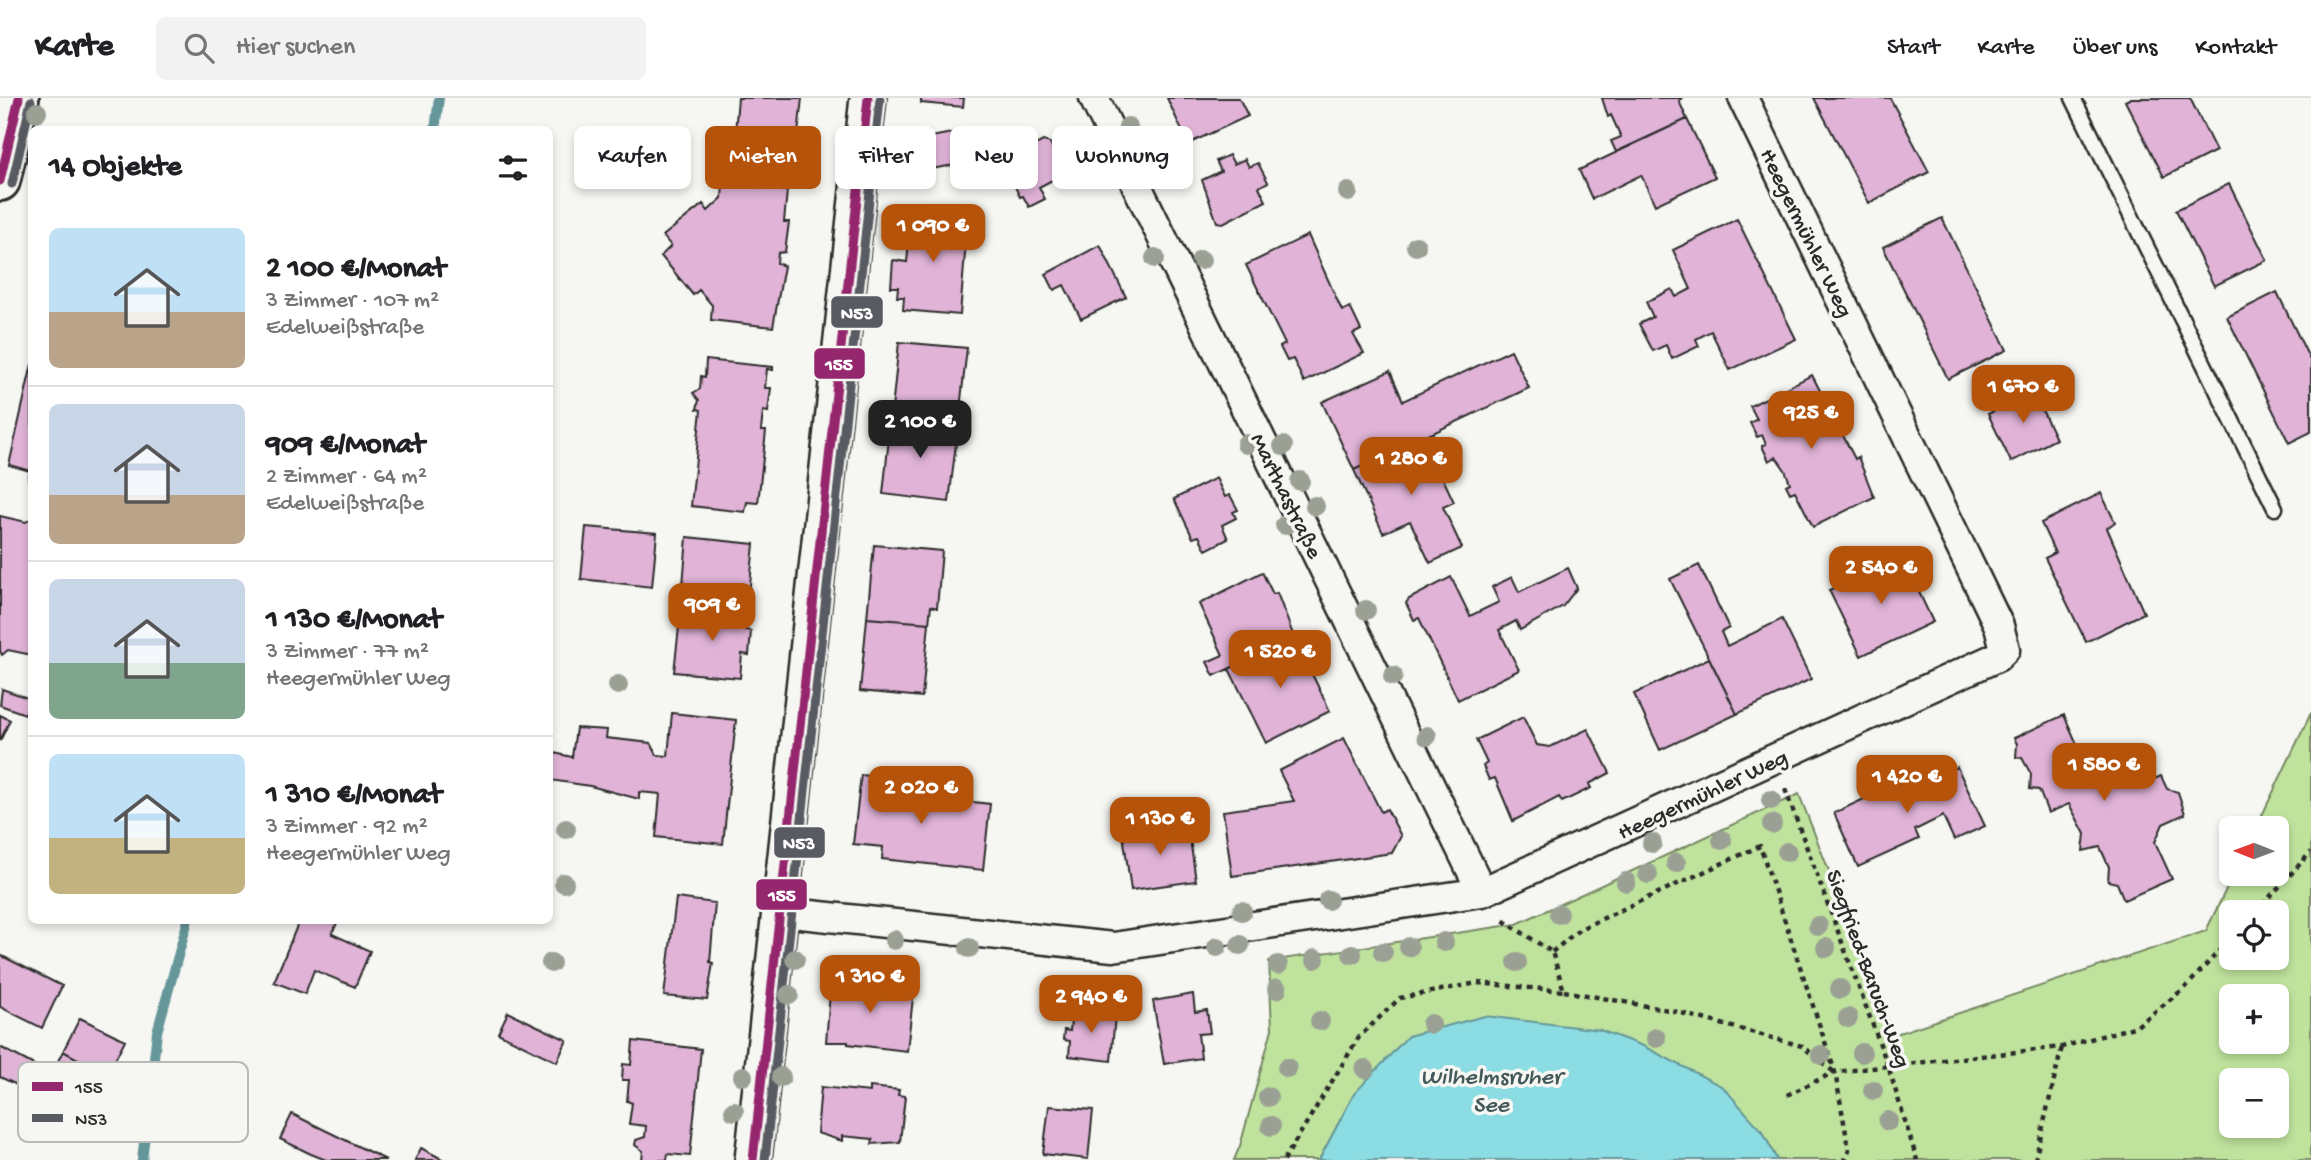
<!DOCTYPE html>
<html lang="de">
<meta charset="utf-8">
<style>
:root{--surface:#fff;--page:#f2f2f2;--text:#202124;--muted:#757577;--line:#e0e0e0;--accent:#b45309}
body{margin:0;font-family:"Gochi Hand",sans-serif;background:var(--page);color:var(--text);height:100vh;display:flex;flex-direction:column;font-size:26px;white-space:nowrap}
*{box-sizing:border-box;margin:0}
p{font-size:23px;color:var(--muted)}
.icon{flex:none;width:38px;height:38px;fill:none;stroke:currentColor;stroke-width:2;stroke-linecap:round;stroke-linejoin:round}
.map{position:relative;flex:1;overflow:hidden}
.panel{position:absolute;left:28px;top:28px;width:525px;height:798px;display:flex;flex-direction:column;background:var(--surface);border-radius:10px;box-shadow:0 4px 10px #0003}
.panel>*{flex:none}
.top-card{position:absolute;left:574px;top:28px;width:665px;height:63px;display:flex;gap:14px}
.needle{width:46px;rotate:271deg}
.buttons{position:absolute;left:2219px;top:718px;display:grid;gap:14px}
.buttons a{display:grid;place-items:center;width:70px;height:70px;border-radius:10px;background:var(--surface);box-shadow:0 4px 10px #0003;font-size:35px}
.price{position:absolute;translate:-50% -60px;padding:0 16px;border-radius:14px;background:var(--accent);color:#fff;font-size:23px;line-height:46px;filter:drop-shadow(0 2px 4px #0008)}
.price::after{content:'';position:absolute;left:50%;top:42px;width:21px;height:16px;margin-left:-10px;background:inherit;clip-path:polygon(0 0,100% 0,50% 100%)}
.price.on{background:#222;color:#fff}
ul{padding:0;list-style:none}
li{display:flex;align-items:center;gap:21px;height:175px;padding:0 21px}
li+li{border-top:2px solid var(--line)}
li span{display:grid;place-items:center;flex:none;width:196px;height:140px;border-radius:10px;color:#555}
li>.icon{margin-inline-start:auto}
span .icon{width:84px;height:84px;fill:#fffc;stroke-width:1}
li b{font-size:30px}
h2{display:flex;justify-content:space-between;align-items:center;height:84px;padding:0 21px;font-size:30px}
.chip{padding:0 24px;border-radius:10px;background:var(--surface);box-shadow:0 4px 10px #0003;font-size:24px;line-height:63px}
.chip.on{background:var(--accent);color:#fff}
header{display:flex;align-items:center;gap:42px;box-sizing:border-box;height:98px;padding:0 35px;background:var(--surface);border-bottom:2px solid var(--line)}
header strong{font-size:33px}
nav{display:flex;gap:38px;margin-inline-start:auto;font-size:24px}
.search{width:490px;height:63px;background:var(--page);display:flex;align-items:center;gap:18px;box-sizing:border-box;padding:0 24px;border-radius:10px;color:var(--muted);font-size:26px}
.map>svg:first-child{display:block}
.green{fill:#bfe39d;stroke:#758764;stroke-width:2;fill-rule:evenodd}
.water{fill:#8cdde3;stroke:#659699;stroke-width:2}
.lines{fill:none;stroke-linecap:round;stroke-linejoin:round}
.stream{stroke:#659699;stroke-width:10}
.building{fill:#e0b3d7;stroke:#2b2b2b;stroke-width:2}
.service-casing{stroke:#2b2b2b;stroke-width:19}
.minor-casing{stroke:#2b2b2b;stroke-width:33}
.tertiary-casing{stroke:#2b2b2b;stroke-width:40}
.secondary-casing{stroke:#2b2b2b;stroke-width:44}
.path{stroke:#2b2b2b;stroke-width:4.5;stroke-dasharray:5 5;stroke-linecap:butt}
.service{stroke:#f6f6f2;stroke-width:14}
.minor{stroke:#f6f6f2;stroke-width:28}
.tertiary{stroke:#f6f6f2;stroke-width:35}
.secondary{stroke:#f6f6f2;stroke-width:38}
.bus-1-casing{stroke:#f6f6f2;stroke-width:14}
.bus-2-casing{stroke:#f6f6f2;stroke-width:14}
.bus-1{stroke:#95276e;stroke-width:9}
.bus-2{stroke:#595b62;stroke-width:9}
.tree{fill:#9ba094}
.labels{text-anchor:middle;stroke-width:7;stroke-linejoin:round;paint-order:stroke}
.street-label{font-size:23px;fill:#2b2b2b;stroke:#f6f6f2}
.water-label{font-size:24px;font-style:italic;fill:#435859;stroke:#f6f6f2}
.key{fill:#f6f6f2;stroke:#b9b9b6;stroke-width:2}
.key-label{font-size:19px;fill:#2b2b2b}
.line-badge{stroke:#f6f6f2;stroke-width:2.5}
.badge-label{font-size:19px;text-anchor:middle;font-weight:bold;fill:#fff}
</style>
<header>
<strong>Karte</strong>
<div class="search"><svg class="icon" aria-label="search" viewBox="0 0 24 24"><circle cx="10" cy="10" r="6"/><path d="M15 15l6 6"/></svg>Hier suchen</div>
<nav><a>Start</a><a>Karte</a><a>Über uns</a><a>Kontakt</a></nav>
</header>
<div class="map">
<svg width="2311" height="1062" viewBox="0 0 2311 1062">
<rect width="100%" height="100%" fill="#f6f6f2"/>
<filter id="ink" filterUnits="userSpaceOnUse"><feTurbulence type="fractalNoise" baseFrequency=".0143" numOctaves="2"/><feDisplacementMap in="SourceGraphic" scale="14" xChannelSelector="R" yChannelSelector="G"/><feConvolveMatrix kernelMatrix="1 2 1 2 8 2 1 2 1" color-interpolation-filters="sRGB"/></filter>
<g filter="url(#ink)">
<path class="green" d="M2311 615V1062H1777L1763 1034 1600 932 1569 929 1354 996 1319 1062H1234L1240 1048 1272 931 1269 863 1517 826 1799 696 1893 937 2206 833 2234 775H2277V730H2256ZM2231 814H2277V859H2231ZM2231 898H2277V943H2231ZM2231 982H2277V1027H2231Z"/>
<path class="water" d="M1485 918 1600 932 1643 948 1723 989 1763 1034 1777 1062H1319L1354 996 1408 938Z"/>
<g class="lines">
<path class="stream" d="M435 32 439 0
M142 1062 157 934 188 822"/>
</g>
<path class="building" d="M738 0H802L796 54 734 46Z
M921 0H964L963 9 921 5Z
M1167 0H1239L1248 18 1188 46Z
M1602 0H1682L1679 3 1687 21 1616 54 1611 43 1621 39 1611 17 1608 19Z
M1814 0H1890L1929 74 1869 105Z
M2131 0H2190L2216 53 2164 79 2125 3Z
M1687 21 1715 79 1655 107 1641 77 1592 101 1579 72Z
M972 31 978 63 913 74 916 42Z
M1043 43 1050 45 1056 58 1054 66 1060 78 1039 89 1045 101 1029 109 1023 98 1020 99 1003 64Z
M1229 57 1234 66 1245 61 1249 69 1258 65 1268 84 1259 89 1266 103 1223 125 1217 124 1202 82 1221 73 1216 63Z
M723 86 787 93 784 124H789L785 154 778 155 777 165 784 168 773 229 711 222 712 207 699 192 693 197 661 158 671 148 663 138 703 106 708 113 722 100Z
M2229 86 2267 162 2214 188 2176 112Z
M912 113 968 118 960 217 903 212 904 199H897L898 189H891L893 162 907 164Z
M1942 120 2007 252 1948 281 1883 149Z
M1737 121 1796 241 1730 272 1711 233 1696 241 1699 248 1672 261 1666 247 1653 253 1639 226 1653 219 1646 204 1672 191 1676 199 1691 191 1673 152Z
M1308 137 1342 213 1350 209 1361 232 1353 236 1364 255 1304 284 1293 261 1287 263 1280 249 1285 246 1246 167Z
M1100 147 1126 199 1081 221 1064 187 1054 192 1046 176Z
M2277 194 2311 264V334L2289 345 2227 219Z
M899 244 967 250 958 328 891 321Z
M1511 252 1529 290 1354 372 1322 304 1390 273 1403 303Z
M706 262 773 269V272L767 271 765 290H771L768 314 763 313 761 333H766L758 405 747 404 745 414 691 408 701 312 697 311 699 302 693 295 700 291 701 278 705 279Z
M32 266V382L28 381 30 373 9 367Z
M1812 277 1855 361 1858 359 1874 399 1813 429 1795 393 1790 395 1786 387 1790 385 1785 372 1776 359 1769 363 1762 348 1766 346 1762 337 1757 339 1750 325 1757 321 1750 308Z
M2040 290 2049 309 2042 312 2056 341 2011 364 1988 316Z
M891 321 958 328 949 404 883 396Z
M1424 340 1454 404 1443 409 1462 450 1430 465 1410 423 1383 435 1354 372Z
M1216 380 1225 399 1230 397 1238 412 1233 414 1236 420 1222 427 1228 441 1206 452 1199 438 1193 440 1174 401Z
M2101 395 2115 424 2107 430 2144 515 2086 544 2045 460 2055 455 2041 425Z
M0 418 26 424 32 420V557L8 552 2 557 0 553Z
M586 429 657 435 652 489 581 481Z
M687 439 754 446 747 517 681 511Z
M874 447 942 453 937 510 931 508 929 525 867 520Z
M1902 458 1933 524 1861 558 1829 492Z
M1699 467 1729 530 1721 534 1727 548 1782 521 1811 581 1737 616 1670 481Z
M1568 470 1577 490 1563 508 1520 532 1516 523 1499 532 1519 572 1458 602 1419 520 1414 522 1406 505 1409 501 1451 479 1470 518 1499 504 1492 489 1512 479 1519 494Z
M1262 474 1273 496 1277 495 1294 539 1214 578 1207 564 1223 557 1199 506Z
M681 511 747 517 745 532 751 533 749 557 742 556 740 580 674 574Z
M867 520 929 525 922 599 860 593Z
M1294 539 1330 613 1266 645 1229 571Z
M1709 560 1737 616 1660 652 1634 596Z
M2 591 31 601 25 616 0 607Z
M672 615 736 622 723 746 656 739 660 696 639 694V701L590 688 550 682V654L572 659 576 630 607 632 606 640 651 645 657 657 668 658Z
M0 617 10 622 0 643Z
M2064 617 2081 655 2096 661 2116 651 2124 654 2134 675 2147 672 2152 682 2161 678 2167 691 2178 694 2185 716 2163 726 2155 744 2172 781 2124 802 2117 785 2108 783 2109 769 2100 749 2083 753 2085 736 2069 706 2048 715 2039 692 2030 691 2031 676 2022 660 2016 659 2017 646 2014 640Z
M1523 619 1537 647 1550 649 1588 631 1610 675 1589 686 1591 690 1562 704 1559 699 1513 723 1495 680 1489 682 1483 668 1487 665 1476 642Z
M1344 640 1381 714 1387 711 1401 738 1392 755 1232 778 1223 713 1294 703 1279 673Z
M1957 669 1985 728 1954 742 1943 718 1915 732 1919 741 1858 769 1834 715 1924 673 1929 683Z
M861 677 894 681 893 695 990 706 983 772 882 761 883 749 853 746Z
M1188 726 1196 783 1131 792 1123 736Z
M676 800 715 805 710 864 713 865 707 902 664 898Z
M302 822 337 825 332 836 370 853 355 889 314 872 305 896 274 884 299 823Z
M0 857 62 888 42 930 0 909Z
M831 882 914 891 907 953 848 946V944H826Z
M1193 896 1195 914 1207 912 1210 935 1198 936 1201 960 1164 966 1153 903Z
M1072 912 1115 917 1111 963 1069 958 1070 943 1063 942 1064 932 1070 933Z
M508 914 567 942 557 964 498 935Z
M80 920 125 942 107 977 63 953Z
M633 943 701 951 690 1058 668 1056 667 1062H642L643 1053 635 1047 636 1042 645 1039 646 1028 629 1026 632 1005 627 1003 629 982H622L623 966 631 967Z
M0 949 34 967 23 990 0 979Z
M63 953 107 977 88 1013 44 991Z
M821 989 870 994V989L899 992 898 997 905 998 900 1044 872 1046 873 1041 842 1038V1043L817 1035Z
M1049 1008 1093 1012 1088 1061 1043 1056Z
M292 1016 386 1062H326L311 1056 280 1041Z
M421 1050 444 1062H415Z"/>
<g class="lines">
<g class="service-casing">
<path id="service" d="M2073 0 2275 410"/>
</g>
<g class="minor-casing">
<path id="minor" d="M1094 0 1482 794
M782 814 1113 849 1482 794 1997 559 2005 551 1999 528 1743 0"/>
</g>
<g class="tertiary-casing">
<path id="tertiary" d="M753 1062 868 0"/>
</g>
<g class="secondary-casing">
<path id="secondary" d="M0 83 19 0"/>
</g>
<path class="path" d="M1785 691 1888 968 1917 1062
M2256 814 2311 754
M1552 854 1580 831 1760 748 1835 974 1849 1052 1845 1062
M1564 893 1674 913 1802 948 1834 974
M1787 997 1835 974 2062 949 2137 928 2186 889 2231 840
M1284 1062 1359 939 1400 900 1477 885 1564 893 1552 854 1501 821
M2035 1062 2062 949"/>
<use href="#service" class="service"/>
<use href="#minor" class="minor"/>
<use href="#tertiary" class="tertiary"/>
<use href="#secondary" class="secondary"/>
<g class="bus-1-casing">
<path id="bus-1" d="M0 83 19 0
M753 1062 868 0"/>
</g>
<g class="bus-2-casing">
<path id="bus-2" d="M12 86 31 3
M765 1062 880 1"/>
</g>
<use href="#bus-1" class="bus-1"/>
<use href="#bus-2" class="bus-2"/>
</g>
<g class="tree">
<circle cx="37" cy="14" r="10"/>
<circle cx="1128" cy="29" r="10"/>
<circle cx="1147" cy="73" r="10"/>
<circle cx="1348" cy="94" r="10"/>
<circle cx="1416" cy="148" r="10"/>
<circle cx="1155" cy="160" r="10"/>
<circle cx="1201" cy="162" r="10"/>
<circle cx="1246" cy="346" r="10"/>
<circle cx="1283" cy="348" r="10"/>
<circle cx="1300" cy="383" r="10"/>
<circle cx="1315" cy="408" r="10"/>
<circle cx="1285" cy="427" r="10"/>
<circle cx="1366" cy="512" r="10"/>
<circle cx="1393" cy="578" r="10"/>
<circle cx="618" cy="587" r="10"/>
<circle cx="1427" cy="638" r="10"/>
<circle cx="1771" cy="702" r="10"/>
<circle cx="1772" cy="726" r="10"/>
<circle cx="566" cy="731" r="10"/>
<circle cx="1722" cy="742" r="10"/>
<circle cx="1652" cy="745" r="10"/>
<circle cx="1787" cy="754" r="10"/>
<circle cx="1676" cy="765" r="10"/>
<circle cx="1648" cy="776" r="10"/>
<circle cx="1626" cy="784" r="10"/>
<circle cx="564" cy="785" r="10"/>
<circle cx="1328" cy="802" r="10"/>
<circle cx="1242" cy="813" r="10"/>
<circle cx="1559" cy="816" r="10"/>
<circle cx="1818" cy="828" r="10"/>
<circle cx="894" cy="842" r="10"/>
<circle cx="1444" cy="844" r="10"/>
<circle cx="1240" cy="847" r="10"/>
<circle cx="1217" cy="849" r="10"/>
<circle cx="1409" cy="849" r="10"/>
<circle cx="969" cy="850" r="10"/>
<circle cx="1826" cy="850" r="10"/>
<circle cx="1383" cy="854" r="10"/>
<circle cx="1352" cy="856" r="10"/>
<circle cx="795" cy="861" r="10"/>
<circle cx="1315" cy="861" r="10"/>
<circle cx="1517" cy="864" r="10"/>
<circle cx="551" cy="865" r="10"/>
<circle cx="1278" cy="867" r="10"/>
<circle cx="1277" cy="891" r="10"/>
<circle cx="1840" cy="891" r="10"/>
<circle cx="789" cy="897" r="10"/>
<circle cx="1848" cy="920" r="10"/>
<circle cx="1320" cy="923" r="10"/>
<circle cx="1431" cy="926" r="10"/>
<circle cx="1656" cy="940" r="10"/>
<circle cx="1862" cy="955" r="10"/>
<circle cx="1821" cy="957" r="10"/>
<circle cx="1287" cy="970" r="10"/>
<circle cx="1365" cy="971" r="10"/>
<circle cx="743" cy="978" r="10"/>
<circle cx="781" cy="979" r="10"/>
<circle cx="1873" cy="992" r="10"/>
<circle cx="1268" cy="999" r="10"/>
<circle cx="734" cy="1013" r="10"/>
<circle cx="1888" cy="1023" r="10"/>
<circle cx="1271" cy="1028" r="10"/>
</g>
</g>
<g class="labels">
<g class="street-label">
<text transform="translate(1808 134) rotate(64)" y="8">Heegermühler Weg</text>
<text transform="translate(1288 397) rotate(64)" y="8">Marthastraße</text>
<text transform="translate(1702 695) rotate(-25)" y="8">Heegermühler Weg</text>
<text transform="translate(1870 870) rotate(70)" y="8">Siegfried-Baruch-Weg</text>
</g>
<g class="water-label">
<text x="1491" y="985">Wilhelmsruher<tspan x="1491" dy="28">See</tspan></text>
</g>
</g>
<rect x="18" y="964" width="230" height="80" rx="10" class="key"/>
<rect x="32" y="984" width="31" height="9" fill="#95276e"/>
<rect x="32" y="1016" width="31" height="8" fill="#595b62"/>
<g class="key-label">
<text x="75" y="995">155</text>
<text x="75" y="1027">N53</text>
</g>
<g class="line-badge">
<rect x="830" y="197" width="54" height="34" rx="7" fill="#595b62"/>
<rect x="813" y="249" width="53" height="33" rx="7" fill="#95276e"/>
<rect x="773" y="728" width="53" height="33" rx="7" fill="#595b62"/>
<rect x="755" y="780" width="53" height="33" rx="7" fill="#95276e"/>
</g>
<g class="badge-label">
<text x="857" y="221">N53</text>
<text x="839" y="272">155</text>
<text x="799" y="751">N53</text>
<text x="782" y="803">155</text>
</g>
</svg>
<div class="buttons">
<a><svg class="needle" viewBox="-14 -14 28 28"><path d="M0-13l5 13h-10z" fill="#e53935"/><path d="M0 13l5-13h-10z" fill="#757577"/></svg></a>
<a><svg class="icon" aria-label="locate" viewBox="0 0 24 24"><circle cx="12" cy="12" r="6"/><path d="M12 2v4M12 18v4M2 12h4M18 12h4"/></svg></a>
<a>+</a>
<a>−</a>
</div>
<b class="price" style="left:933px;top:166px">1 090 €</b>
<b class="price" style="left:2023px;top:327px">1 670 €</b>
<b class="price" style="left:1811px;top:353px">925 €</b>
<b class="price on" style="left:920px;top:362px">2 100 €</b>
<b class="price" style="left:1411px;top:399px">1 280 €</b>
<b class="price" style="left:1881px;top:508px">2 540 €</b>
<b class="price" style="left:712px;top:545px">909 €</b>
<b class="price" style="left:1280px;top:592px">1 520 €</b>
<b class="price" style="left:2104px;top:705px">1 580 €</b>
<b class="price" style="left:1907px;top:717px">1 420 €</b>
<b class="price" style="left:921px;top:728px">2 020 €</b>
<b class="price" style="left:1160px;top:759px">1 130 €</b>
<b class="price" style="left:870px;top:917px">1 310 €</b>
<b class="price" style="left:1091px;top:937px">2 940 €</b>
<div class="top-card">
<a class="chip">Kaufen</a>
<a class="chip on">Mieten</a>
<a class="chip">Filter</a>
<a class="chip">Neu</a>
<a class="chip">Wohnung</a>
</div>
<section class="panel">
<h2>14 Objekte<svg class="icon" aria-label="filters" viewBox="0 0 24 24"><path d="M4 7h16M4 17h16"/><circle cx="9" cy="7" r="2"/><circle cx="15" cy="17" r="2"/></svg></h2>
<ul>
<li><span style="background:linear-gradient(#bfe0f5 60%,#b9a48a 0)"><svg class="icon" aria-label="home" viewBox="0 0 24 24"><path d="M3 11l9-7 9 7M6 9v11h12V9"/></svg></span><div><b>2 100 €/Monat</b><p>3 Zimmer · 107 m²</p><p>Edelweißstraße</p></div></li>
<li><span style="background:linear-gradient(#c9d6e8 65%,#b9a48a 0)"><svg class="icon" aria-label="home" viewBox="0 0 24 24"><path d="M3 11l9-7 9 7M6 9v11h12V9"/></svg></span><div><b>909 €/Monat</b><p>2 Zimmer · 64 m²</p><p>Edelweißstraße</p></div></li>
<li><span style="background:linear-gradient(#c9d6e8 60%,#7fa58c 0)"><svg class="icon" aria-label="home" viewBox="0 0 24 24"><path d="M3 11l9-7 9 7M6 9v11h12V9"/></svg></span><div><b>1 130 €/Monat</b><p>3 Zimmer · 77 m²</p><p>Heegermühler Weg</p></div></li>
<li><span style="background:linear-gradient(#bfe0f5 60%,#c2b280 0)"><svg class="icon" aria-label="home" viewBox="0 0 24 24"><path d="M3 11l9-7 9 7M6 9v11h12V9"/></svg></span><div><b>1 310 €/Monat</b><p>3 Zimmer · 92 m²</p><p>Heegermühler Weg</p></div></li>
</ul>
</section>
</div>
